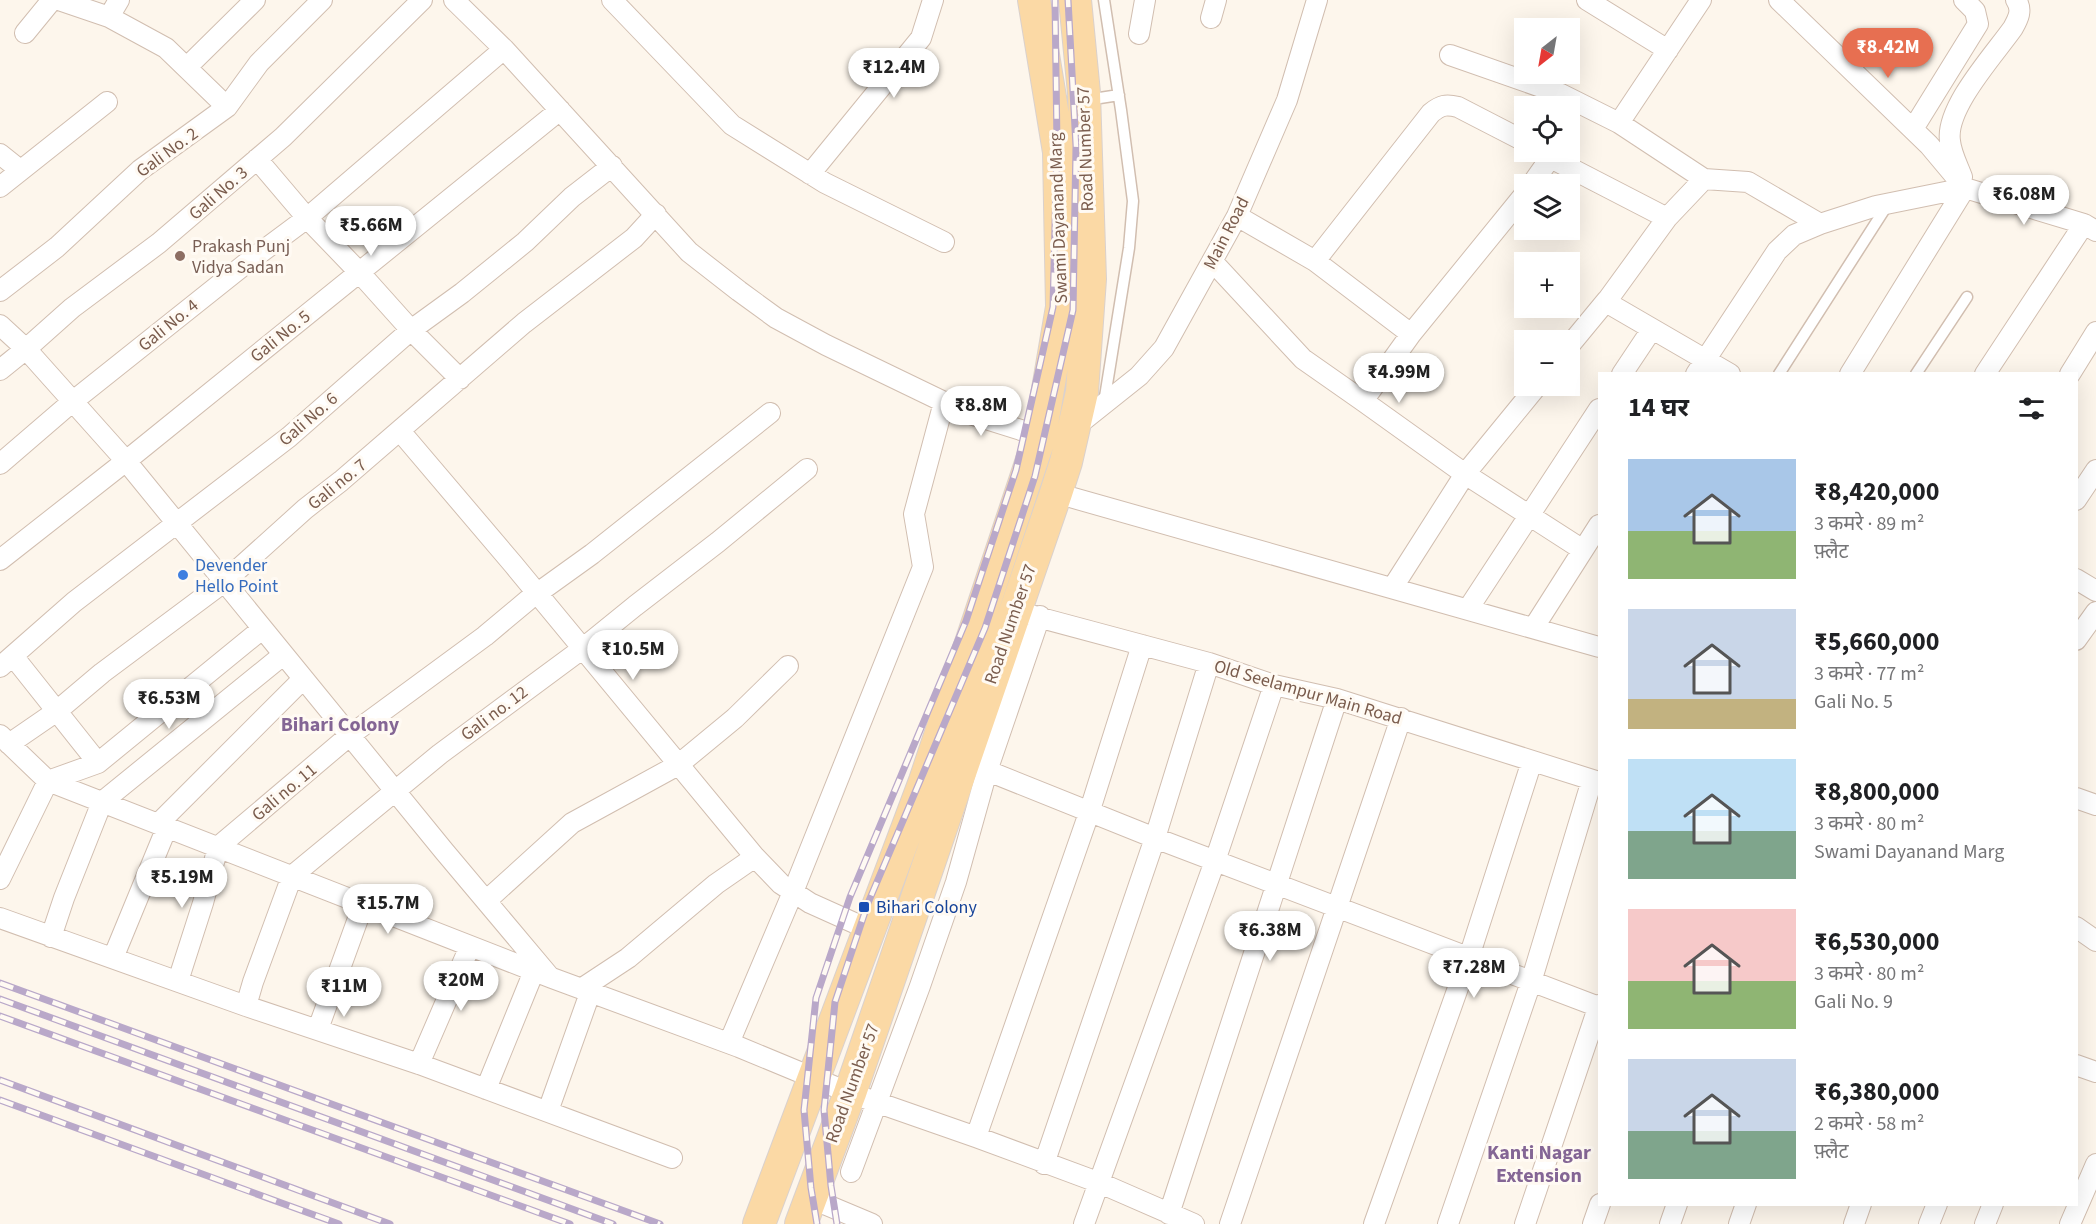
<!DOCTYPE html>
<html lang="hi">
<meta charset="utf-8">
<style>
:root{--surface:#fff;--page:#f2f2f2;--text:#202124;--muted:#757577;--accent:#e76f51}
body{margin:0;font-family:"Source Sans 3","Noto Sans Devanagari",sans-serif;background:var(--page);color:var(--text);height:100vh;display:flex;flex-direction:column;font-size:22px;white-space:nowrap}
*{box-sizing:border-box;margin:0}
p{font-size:20px;color:var(--muted)}
.icon{flex:none;width:33px;height:33px;fill:none;stroke:currentColor;stroke-width:2;stroke-linecap:round;stroke-linejoin:round}
.map{position:relative;flex:1;overflow:hidden}
.details{position:absolute;left:1598px;top:372px;width:480px;height:834px;display:flex;flex-direction:column;background:var(--surface);border-radius:0px;box-shadow:0 6px 24px #0002}
.details>*{flex:none}
.needle{width:39px;rotate:211deg}
.controls{position:absolute;left:1514px;top:18px;display:grid;gap:12px}
.controls a{display:grid;place-items:center;width:66px;height:66px;border-radius:0px;background:var(--surface);box-shadow:0 6px 24px #0002;font-size:30px}
.price{position:absolute;translate:-50% -51px;padding:0 14px;border-radius:21px;background:#fff;color:#222;font-size:20px;line-height:39px;filter:drop-shadow(0 2px 3px #0008)}
.price::after{content:'';position:absolute;left:50%;top:36px;width:18px;height:14px;margin-left:-9px;background:inherit;clip-path:polygon(0 0,100% 0,50% 100%)}
.price.on{background:var(--accent);color:#fff}
ul{padding:0;list-style:none}
li{display:flex;align-items:center;gap:18px;height:150px;padding:0 30px}
li span{display:grid;place-items:center;flex:none;width:168px;height:120px;border-radius:0px;color:#555}
li>.icon{margin-inline-start:auto}
span .icon{width:72px;height:72px;fill:#fffc;stroke-width:1}
li b{font-size:26px}
h2{display:flex;justify-content:space-between;align-items:center;height:72px;padding:0 30px;font-size:26px}
.map>svg:first-child{display:block}
.lines{fill:none;stroke-linecap:round;stroke-linejoin:round}
.service-casing{stroke:#d1beb0;stroke-width:13}
.minor-casing{stroke:#d1beb0;stroke-width:22}
.primary-casing{stroke:#dad1cd;stroke-width:34}
.service{stroke:#fff;stroke-width:10}
.minor{stroke:#fff;stroke-width:20}
.primary{stroke:#fbd9a5;stroke-width:32}
.rail-casing{stroke:#b9a8c9;stroke-width:7}
.rail{stroke:#fffaf3;stroke-width:4.5;stroke-dasharray:14;stroke-linecap:butt}
.education-dot{fill:#8d6e63;stroke:#fffaf3;stroke-width:2}
.shop-dot{fill:#3f7fe0;stroke:#fffaf3;stroke-width:2}
.transit-dot{fill:#1a4fb4;stroke:#fffaf3;stroke-width:2}
.labels{text-anchor:middle;stroke-width:6;stroke-linejoin:round;paint-order:stroke}
.street-label{font-size:18px;fill:#7a5c4d;stroke:#fffaf3}
.education-label{font-size:18px;fill:#785e54;stroke:#fffaf3;text-anchor:start}
.shop-label{font-size:18px;fill:#366cbe;stroke:#fffaf3;text-anchor:start}
.transit-label{font-size:18px;fill:#164399;stroke:#fffaf3;text-anchor:start}
.neighbourhood-label{font-size:20px;font-weight:bold;fill:#846695;stroke:#fffaf3}
</style>
<div class="map">
<svg width="2096" height="1224" viewBox="0 0 2096 1224">
<rect width="100%" height="100%" fill="#fdf6ec"/>
<g class="lines">
<g class="service-casing">
<path id="service" d="M1104 0 1121 110 1133 201 1129 248 1104 403
M1087 100 1119 95
M1779 374 1888 204
M1916 374 1967 297"/>
</g>
<g class="minor-casing">
<path id="minor" d="M59 0 109 17 166 48 227 107
M454 0 504 49 689 252 739 291 776 318 826 345 944 402 970 414 1040 436
M612 0 732 125 825 183 944 242
M1587 0 1668 50
M1779 0 1929 145 1965 188
M109 17 119 0
M1211 18 1216 0
M25 33 52 0
M1139 34 1145 0
M1450 55 1561 94 1619 123 1704 179 1748 182 1820 224
M187 67 255 0
M1619 123 1701 0
M1913 129 1978 24 1975 11 1964 0
M1542 152 1545 155 1667 218
M0 154 20 170
M257 159 307 218 359 272 411 330 460 379
M810 174 921 38 933 0
M1962 177C1958 166 1951 153 1950 141 1945 108 1994 55 2013 28 2018 19 2023 10 2016 0
M1704 179 1667 218 1606 302 1730 374
M1532 184 1546 164 1545 155
M0 187 107 102
M1237 216 1315 261 1411 334
M1212 261 1303 359 1363 401 1465 474 1583 550
M1315 261 1431 113C1441 105 1446 104 1458 107L1524 141
M0 291 57 247 140 170 227 107 259 63 322 0
M0 325 26 349 126 461 444 851 549 976
M1569 346 1607 300
M0 370 26 349 72 308 159 243 283 137 422 0
M1622 374 1652 329
M1696 374 1777 251 1794 235 1820 224 1876 206 1965 188 2084 224 2096 231
M1850 374 1965 188
M1985 374 2084 224
M2070 374 2096 332
M1363 401 1411 334 1524 195
M1075 427 1139 376 1164 348 1237 216 1287 100 1317 0
M400 431 513 564 755 857 781 884 810 903 870 930
M0 464 72 402 244 265 307 218 504 49
M1056 493 1599 647
M2076 500 2096 470
M0 560 126 461 560 110
M2076 579 2096 591
M1393 587 1465 474 1537 386
M1468 609 1599 409
M1015 611 1209 663 1274 685 1337 699 1599 782
M1534 627 1599 525
M2076 640 2096 612
M13 656 98 763
M0 667 74 602 289 437 411 330 462 293 525 242 572 197 612 166
M0 735 48 781 552 978 739 1047 850 1093 976 1137 1100 1183 1194 1224
M9 744 57 711 102 673 224 582 305 509 341 481 524 323 634 238 656 214
M963 761 1155 838 1599 1007
M2076 798 2096 805
M158 824 303 679
M0 879 48 781 98 763 262 629
M486 901 572 823 678 765 735 718 788 666
M0 918 246 1006 419 1064 672 1158
M2076 927 2096 941
M51 937 64 898 102 802 283 655
M113 958 167 827
M178 981 203 903 218 847 349 736 485 636 528 600 592 554 770 413
M581 989 628 958 716 884 755 857
M246 1006 253 982 292 876 440 754 582 649 635 606 718 542 807 469
M318 1029 363 905
M729 1043 793 892 923 567 914 514 944 402
M419 1064 470 946
M2076 1065 2096 1072
M486 1089 534 971
M548 1111 590 993
M976 1137 1089 813 1142 645
M1044 1164 1155 838 1209 663
M851 1172 920 986 956 882 987 771 1040 616
M810 1198 872 1224
M1169 1214 1337 699
M1084 1224 1215 861 1274 685
M1230 1224 1401 718
M1374 1224 1469 957 1532 761
M1448 1224 1531 982 1592 780
M1525 1224 1599 1005
M1593 1224 1600 1204
M1670 1224 1677 1204
M1739 1224 1746 1204
M1854 1224 1861 1204
M1929 1224 1937 1204
M1985 1224 1993 1204
M2070 1224 2096 1164"/>
</g>
<g class="primary-casing">
<path id="primary" d="M759 1224 925 781 1040 436 1062 307 1059 152 1034 0
M801 1224 850 1093 1056 493 1066 462 1082 392 1090 279 1084 93 1075 0"/>
</g>
<use href="#service" class="service"/>
<use href="#minor" class="minor"/>
<use href="#primary" class="primary"/>
<g class="rail-casing">
<path id="rail" d="M0 983 660 1224
M0 999 613 1224
M0 1016 570 1224
M0 1080 390 1224
M0 1100 339 1224
M817 1224 811 1188 804 1110 816 998 850 897 966 621 1016 470 1053 307 1057 146 1055 0
M837 1224 831 1186 824 1110 835 1002 868 903 985 628 1035 476 1073 310 1076 146 1068 0"/>
</g>
<use href="#rail" class="rail"/>
</g>
<circle class="education-dot" cx="180" cy="256" r="6"/>
<circle class="shop-dot" cx="183" cy="575" r="6"/>
<rect class="transit-dot" x="858" y="901" width="12" height="12" rx="3"/>
<g class="labels">
<g class="street-label">
<text transform="translate(1085 149) rotate(-92)" y="6">Road Number 57</text>
<text transform="translate(167 152) rotate(-36)" y="6">Gali No. 2</text>
<text transform="translate(218 193) rotate(-41)" y="6">Gali No. 3</text>
<text transform="translate(1058 218) rotate(-92)" y="6">Swami Dayanand Marg</text>
<text transform="translate(1226 233) rotate(-63)" y="6">Main Road</text>
<text transform="translate(168 325) rotate(-39)" y="6">Gali No. 4</text>
<text transform="translate(280 336) rotate(-39)" y="6">Gali No. 5</text>
<text transform="translate(308 419) rotate(-41)" y="6">Gali No. 6</text>
<text transform="translate(337 484) rotate(-39)" y="6">Gali no. 7</text>
<text transform="translate(1010 624) rotate(-71)" y="6">Road Number 57</text>
<text transform="translate(1308 692) rotate(16)" y="6">Old Seelampur Main Road</text>
<text transform="translate(494 713) rotate(-37)" y="6">Gali no. 12</text>
<text transform="translate(284 792) rotate(-40)" y="6">Gali no. 11</text>
<text transform="translate(852 1083) rotate(-70)" y="6">Road Number 57</text>
</g>
<g class="education-label">
<text x="192" y="252">Prakash Punj<tspan x="192" dy="21">Vidya Sadan</tspan></text>
</g>
<g class="shop-label">
<text x="195" y="571">Devender<tspan x="195" dy="21">Hello Point</tspan></text>
</g>
<g class="transit-label">
<text x="876" y="913">Bihari Colony</text>
</g>
<g class="neighbourhood-label">
<text x="340" y="731">Bihari Colony</text>
<text x="1539" y="1159">Kanti Nagar<tspan x="1539" dy="23">Extension</tspan></text>
</g>
</g>
</svg>
<div class="controls">
<a><svg class="needle" viewBox="-14 -14 28 28"><path d="M0-13l5 13h-10z" fill="#e53935"/><path d="M0 13l5-13h-10z" fill="#757577"/></svg></a>
<a><svg class="icon" aria-label="locate" viewBox="0 0 24 24"><circle cx="12" cy="12" r="6"/><path d="M12 2v4M12 18v4M2 12h4M18 12h4"/></svg></a>
<a><svg class="icon" aria-label="layers" viewBox="0 0 24 24"><path d="M12 4l9 5-9 5-9-5zM3 14l9 5 9-5"/></svg></a>
<a>+</a>
<a>−</a>
</div>
<b class="price on" style="left:1888px;top:79px">₹8.42M</b>
<b class="price" style="left:894px;top:99px">₹12.4M</b>
<b class="price" style="left:2024px;top:226px">₹6.08M</b>
<b class="price" style="left:371px;top:257px">₹5.66M</b>
<b class="price" style="left:1399px;top:404px">₹4.99M</b>
<b class="price" style="left:981px;top:437px">₹8.8M</b>
<b class="price" style="left:633px;top:681px">₹10.5M</b>
<b class="price" style="left:169px;top:730px">₹6.53M</b>
<b class="price" style="left:182px;top:909px">₹5.19M</b>
<b class="price" style="left:388px;top:935px">₹15.7M</b>
<b class="price" style="left:1270px;top:962px">₹6.38M</b>
<b class="price" style="left:1474px;top:999px">₹7.28M</b>
<b class="price" style="left:461px;top:1012px">₹20M</b>
<b class="price" style="left:344px;top:1018px">₹11M</b>
<section class="details">
<h2>14 घर<svg class="icon" aria-label="filters" viewBox="0 0 24 24"><path d="M4 7h16M4 17h16"/><circle cx="9" cy="7" r="2"/><circle cx="15" cy="17" r="2"/></svg></h2>
<ul>
<li><span style="background:linear-gradient(#a9c7e8 60%,#8fb573 0)"><svg class="icon" aria-label="home" viewBox="0 0 24 24"><path d="M3 11l9-7 9 7M6 9v11h12V9"/></svg></span><div><b>₹8,420,000</b><p>3 कमरे · 89 m²</p><p>फ़्लैट</p></div></li>
<li><span style="background:linear-gradient(#c9d6e8 75%,#c2b280 0)"><svg class="icon" aria-label="home" viewBox="0 0 24 24"><path d="M3 11l9-7 9 7M6 9v11h12V9"/></svg></span><div><b>₹5,660,000</b><p>3 कमरे · 77 m²</p><p>Gali No. 5</p></div></li>
<li><span style="background:linear-gradient(#bfe0f5 60%,#7fa58c 0)"><svg class="icon" aria-label="home" viewBox="0 0 24 24"><path d="M3 11l9-7 9 7M6 9v11h12V9"/></svg></span><div><b>₹8,800,000</b><p>3 कमरे · 80 m²</p><p>Swami Dayanand Marg</p></div></li>
<li><span style="background:linear-gradient(#f6c9c9 60%,#8fb573 0)"><svg class="icon" aria-label="home" viewBox="0 0 24 24"><path d="M3 11l9-7 9 7M6 9v11h12V9"/></svg></span><div><b>₹6,530,000</b><p>3 कमरे · 80 m²</p><p>Gali No. 9</p></div></li>
<li><span style="background:linear-gradient(#c9d6e8 60%,#7fa58c 0)"><svg class="icon" aria-label="home" viewBox="0 0 24 24"><path d="M3 11l9-7 9 7M6 9v11h12V9"/></svg></span><div><b>₹6,380,000</b><p>2 कमरे · 58 m²</p><p>फ़्लैट</p></div></li>
</ul>
</section>
</div>
